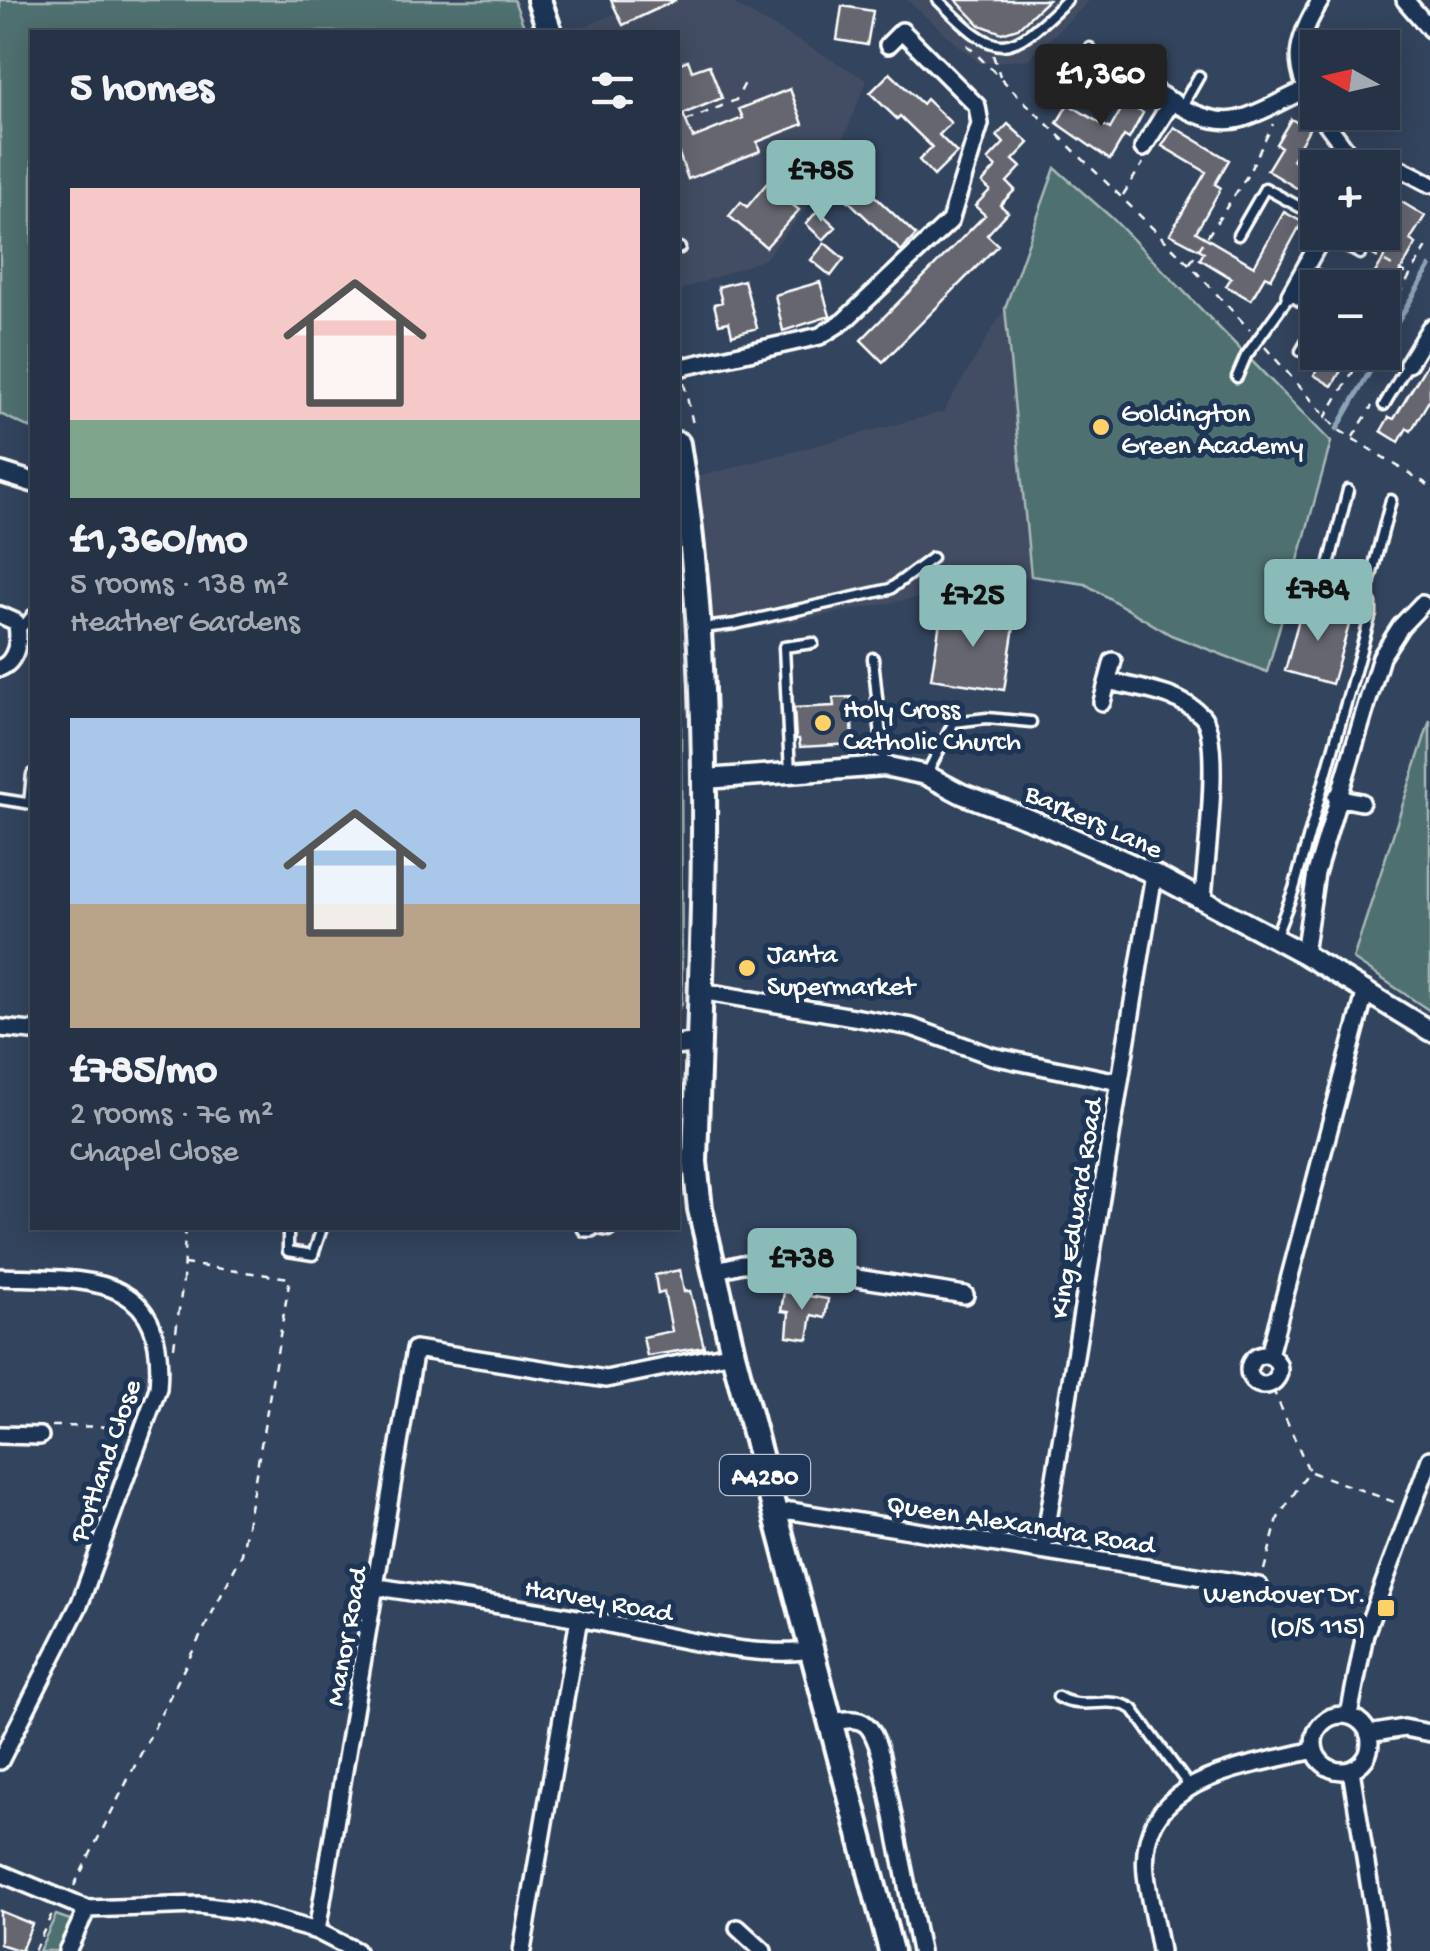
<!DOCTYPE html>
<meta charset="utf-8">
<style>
:root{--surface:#263346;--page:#2e3b4d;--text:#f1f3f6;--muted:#a4aab3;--line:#424e5f;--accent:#8bbbb9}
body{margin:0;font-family:"Gochi Hand",sans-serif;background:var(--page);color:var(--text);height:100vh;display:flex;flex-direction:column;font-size:38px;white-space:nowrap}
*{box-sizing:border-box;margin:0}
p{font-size:32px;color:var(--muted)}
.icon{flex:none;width:55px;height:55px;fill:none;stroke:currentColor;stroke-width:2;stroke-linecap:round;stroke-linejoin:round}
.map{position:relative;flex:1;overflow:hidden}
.drawer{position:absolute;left:30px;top:30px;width:650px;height:1200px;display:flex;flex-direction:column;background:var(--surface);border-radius:0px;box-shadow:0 5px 25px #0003,0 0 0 2px var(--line)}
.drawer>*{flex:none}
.needle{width:65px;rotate:278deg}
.buttons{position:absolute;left:1300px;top:30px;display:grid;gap:20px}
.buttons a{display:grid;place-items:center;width:100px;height:100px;border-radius:0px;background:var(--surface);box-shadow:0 5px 25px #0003,0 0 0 2px var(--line);font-size:50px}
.price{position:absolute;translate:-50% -85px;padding:0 22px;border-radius:10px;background:var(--accent);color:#111;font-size:32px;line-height:65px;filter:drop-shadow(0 2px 5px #0008)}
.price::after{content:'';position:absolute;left:50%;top:60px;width:30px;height:22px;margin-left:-15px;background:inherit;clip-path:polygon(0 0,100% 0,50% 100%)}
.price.selected{background:#222;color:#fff}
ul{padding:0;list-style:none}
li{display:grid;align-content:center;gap:20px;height:530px;padding:0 40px}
li span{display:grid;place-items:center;height:310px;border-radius:0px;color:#555}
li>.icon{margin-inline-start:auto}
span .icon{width:180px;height:180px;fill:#fffc;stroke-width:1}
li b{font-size:42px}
h2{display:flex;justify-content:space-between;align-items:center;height:120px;padding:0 40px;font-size:42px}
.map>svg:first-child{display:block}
.built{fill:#424e63}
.green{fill:#507070;stroke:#a8b8b8;stroke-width:2.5}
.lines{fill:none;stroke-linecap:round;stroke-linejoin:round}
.stream{stroke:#8da4b8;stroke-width:5}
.building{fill:#65666f;stroke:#fff;stroke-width:2.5}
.service-casing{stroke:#fff;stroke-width:15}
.minor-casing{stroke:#fff;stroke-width:22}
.tertiary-casing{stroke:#fff;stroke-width:25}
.primary-casing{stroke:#fff;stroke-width:30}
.path{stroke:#fff;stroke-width:2.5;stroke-dasharray:8 8;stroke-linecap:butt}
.service{stroke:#1d3557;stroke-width:8}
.minor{stroke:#1d3557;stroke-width:15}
.tertiary{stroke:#1d3557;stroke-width:18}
.primary{stroke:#1d3557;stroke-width:22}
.poi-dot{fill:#ffd166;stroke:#1d3557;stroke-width:4}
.labels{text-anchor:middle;stroke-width:10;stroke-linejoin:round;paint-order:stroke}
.shield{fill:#1d3557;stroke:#bbc2cd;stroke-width:2.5}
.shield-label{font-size:25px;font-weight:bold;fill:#fff}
.poi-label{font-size:28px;fill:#fff;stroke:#1d3557;text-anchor:start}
.street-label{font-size:28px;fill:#fff;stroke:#1d3557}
</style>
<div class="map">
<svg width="1430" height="1951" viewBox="0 0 1430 1951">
<rect width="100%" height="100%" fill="#33445e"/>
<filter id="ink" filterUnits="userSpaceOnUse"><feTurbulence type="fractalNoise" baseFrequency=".01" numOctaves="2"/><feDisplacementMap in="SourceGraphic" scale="20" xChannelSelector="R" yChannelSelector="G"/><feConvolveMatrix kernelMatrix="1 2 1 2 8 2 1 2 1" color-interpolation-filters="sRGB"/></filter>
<g filter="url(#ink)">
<path class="built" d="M645 0H727L867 80 825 185 765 259 678 291V32H574Z
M907 0H1090L1029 59 979 63Z
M1055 168 1112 218 1331 442 1267 672 1171 635 1085 584 1031 576 710 637 697 477 943 412 1005 308Z"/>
<path class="green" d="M0 0H514L526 32H32V429L0 414Z
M1055 168 1112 218 1331 442 1267 672 1171 635 1085 584 1031 576 1005 308Z
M678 661 681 714 682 1004 678 1010Z
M1430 720V1011L1353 959Z
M56 1915 70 1920 72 1926 62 1951H39Z"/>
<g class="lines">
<path class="stream" d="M1382 349 1430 267
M1337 429 1381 352"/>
</g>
<path class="building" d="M611 0H676L623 25Z
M956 0H1048L1018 28 1002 33 980 25Z
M842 6 873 11 867 45 837 40Z
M688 60 692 71 709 65 722 98 683 114 693 138 743 118 739 109 790 89 803 124 757 142 760 151 688 179 678 151V64Z
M890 73 922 104 926 99 951 123 939 135 957 153 934 176 919 160 932 147 900 116 897 119 870 93Z
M1125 103 1143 113 1129 139 1124 136 1110 160 1057 123 1068 104 1110 129Z
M1291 119 1309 129 1292 160 1318 175V201L1267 170 1281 147 1276 144Z
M1008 124 1029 143 1013 160 1021 167 1007 182 1015 190 1000 205 1008 212 987 235 998 245 883 362 861 340 985 215 975 206 990 190 982 183 996 167 988 160 1004 143 997 136Z
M1174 127 1229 160 1215 184 1221 188 1196 232 1254 266 1284 212 1302 222 1271 279 1265 276 1251 300 1226 286 1231 278 1200 259 1204 252 1170 234 1206 172 1162 146Z
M852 175 916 235 901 251 838 191Z
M772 177 794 196 789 202 799 210 766 247 729 216 741 202 747 207Z
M1400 201 1425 216 1410 240 1416 244 1391 288H1366L1384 258 1382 203 1395 210Z
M818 210 836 227 823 240 806 224Z
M825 243 844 259 831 276 811 260Z
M1319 269 1350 288H1308Z
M744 280 757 328 732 335 729 322 719 324 714 304 722 302 718 287Z
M820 282 830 316 783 331 775 295Z
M1328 352H1352L1332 386 1314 375Z
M1430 359V399L1411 431 1407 428 1399 442 1381 431 1389 417 1394 419Z
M1303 604 1351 618 1332 684 1285 671Z
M942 609 1015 620 1004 690 931 679Z
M851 697 853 744 800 747 799 739H796L794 708 834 706 833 698Z
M680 1270 684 1292 690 1291 704 1347 647 1356 643 1337 672 1331 664 1292 658 1294 655 1275Z
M784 1292 828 1299 825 1318 812 1315 808 1339 787 1336 789 1312 781 1311Z
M0 1911 32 1924 21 1951 0 1944Z"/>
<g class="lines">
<g class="service-casing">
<path id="service" d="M938 0C999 61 1006 59 1067 0
M1090 48 1085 58 1126 80 1140 82
M1145 85 1159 57
M1182 106 1199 76
M1325 234 1360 254
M1238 235 1265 188 1318 217
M678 249 680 248
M1301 351 1318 322
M1237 377 1246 356 1290 295 1318 313
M1384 405 1408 364
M1366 596 1391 500
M703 628 735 624 890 589 932 558
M19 631 32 615
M873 658 884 766
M790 774 784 647 813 643
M926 775 954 722 987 718 1031 722
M0 799 32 804
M29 804 32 774
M1275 938 1294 889 1371 614V603L1366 596 1324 585 1348 490
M288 1228V1251L313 1255 322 1228
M591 1228 610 1231
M1058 1697C1083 1712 1109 1694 1133 1709L1189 1786"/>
</g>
<g class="minor-casing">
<path id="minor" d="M1405 0 1430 29
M1140 82C1168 99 1206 128 1240 119 1262 113 1284 99 1305 90
M1318 111C1291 68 1294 42 1321 0
M1318 112 1344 147 1349 168
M1143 148 1172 101
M1349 164C1381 156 1403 169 1430 184
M1290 295 1325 232
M1408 364 1430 328
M678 368 820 336 844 321 950 221 980 124 977 106 902 31 888 45
M0 615 16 622C21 639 16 662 0 668
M1108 681C1139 689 1178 692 1202 716 1223 737 1205 865 1203 899
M1102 702 1113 661
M1336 797 1361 802
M1304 954 1316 873 1381 657 1401 626 1422 604
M700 991 912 1027 992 1056 1119 1082
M0 1028 32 1031
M586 1228H591
M713 1271 742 1264H768L965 1295
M0 1277C87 1280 168 1271 158 1388L80 1603 0 1761
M1249 1370a15 15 0 1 1 30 0a15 15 0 1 1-30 0Z
M1269 1355 1366 990
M0 1435 40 1436
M775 1515 791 1511 1259 1586
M1043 1551 1154 874
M378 1587C446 1598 515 1606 583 1619 645 1630 753 1661 811 1650
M1349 1715 1365 1634 1430 1459
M1314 1743a28 28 0 1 1 56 0a28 28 0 1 1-56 0Z
M832 1723C866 1713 872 1726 881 1756L920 1951
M1369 1734 1404 1728 1430 1733
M1351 1770 1380 1951
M0 1873 87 1909 199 1905 246 1911 317 1931 356 1951
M738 1928 763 1951
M317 1931 415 1349 606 1379 733 1353
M67 1951 87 1909
M522 1951 579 1618
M1160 1951C1156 1926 1149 1900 1146 1874 1136 1776 1245 1768 1314 1750"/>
</g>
<g class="tertiary-casing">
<path id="tertiary" d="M0 472 32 482
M705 779 884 766 926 775 962 794 1034 821 1154 874 1304 954 1430 1031
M678 1045 699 1043"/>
</g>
<g class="primary-casing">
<path id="primary" d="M539 0 550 32
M678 444C718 681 702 923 695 1162L700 1209 733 1353 891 1951"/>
</g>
<path class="path" d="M967 45 1189 264 1250 330
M993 55 1000 76
M686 121 736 100 746 81
M1123 195 1143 163
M1371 254 1408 275
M1190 263 1247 176 1273 124
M1382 323 1430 242
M1265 347 1337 429 1430 486
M684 383 694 429
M1325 418 1365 352
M1353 437 1372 406
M174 1347 183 1280 185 1228
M52 1426 129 1427
M1311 1472 1397 1503
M1264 1570 1278 1518 1309 1471 1271 1385
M74 1886 242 1554 290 1278 184 1264
M34 1951 53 1912"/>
<use href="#service" class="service"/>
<use href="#minor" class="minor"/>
<use href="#tertiary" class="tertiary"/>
<use href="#primary" class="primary"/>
</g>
</g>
<g class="poi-dot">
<circle cx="1101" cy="427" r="10"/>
<circle cx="823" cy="723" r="10"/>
<circle cx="747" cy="968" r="10"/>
<rect x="1376" y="1598" width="20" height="20" rx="5"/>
</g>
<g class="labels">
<rect class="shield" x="720" y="1455" width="90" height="40" rx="8"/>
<g class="shield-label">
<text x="765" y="1484">A4280</text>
</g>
<g class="poi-label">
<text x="1121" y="421">Goldington<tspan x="1121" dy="32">Green Academy</tspan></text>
<text x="843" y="717">Holy Cross<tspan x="843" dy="32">Catholic Church</tspan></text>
<text x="767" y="962">Janta<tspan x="767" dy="32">Supermarket</tspan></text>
<text x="1366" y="1602" text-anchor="end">Wendover Dr.<tspan x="1366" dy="32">(O/S 115)</tspan></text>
</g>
<g class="street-label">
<text transform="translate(1095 819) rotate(24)" y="10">Barkers Lane</text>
<text transform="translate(1074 1208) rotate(-81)" y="10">King Edward Road</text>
<text transform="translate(103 1460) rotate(-71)" y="10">Portland Close</text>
<text transform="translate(1021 1522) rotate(9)" y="10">Queen Alexandra Road</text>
<text transform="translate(599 1598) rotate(10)" y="10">Harvey Road</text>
<text transform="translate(344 1636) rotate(-80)" y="10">Manor Road</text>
</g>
</g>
</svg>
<div class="buttons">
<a><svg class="needle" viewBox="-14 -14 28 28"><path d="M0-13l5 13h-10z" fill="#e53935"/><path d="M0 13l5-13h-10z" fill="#a4aab3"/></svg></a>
<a>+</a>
<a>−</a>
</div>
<b class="price selected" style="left:1101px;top:129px">£1,360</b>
<b class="price" style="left:821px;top:225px">£785</b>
<b class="price" style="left:1318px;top:644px">£784</b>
<b class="price" style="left:973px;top:650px">£725</b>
<b class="price" style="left:802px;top:1313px">£738</b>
<section class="drawer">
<h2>5 homes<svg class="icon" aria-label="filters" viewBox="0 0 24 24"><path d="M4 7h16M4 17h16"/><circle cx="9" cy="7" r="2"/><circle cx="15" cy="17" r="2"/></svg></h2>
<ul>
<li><span style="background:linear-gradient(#f6c9c9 75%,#7fa58c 0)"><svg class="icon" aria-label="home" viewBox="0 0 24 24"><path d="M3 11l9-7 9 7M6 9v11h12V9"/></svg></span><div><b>£1,360/mo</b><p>5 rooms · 138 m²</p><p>Heather Gardens</p></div></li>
<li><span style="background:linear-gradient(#a9c7e8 60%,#b9a48a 0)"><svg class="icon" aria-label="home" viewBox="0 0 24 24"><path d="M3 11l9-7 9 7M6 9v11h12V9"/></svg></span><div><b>£785/mo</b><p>2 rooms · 76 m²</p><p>Chapel Close</p></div></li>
</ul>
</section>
</div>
